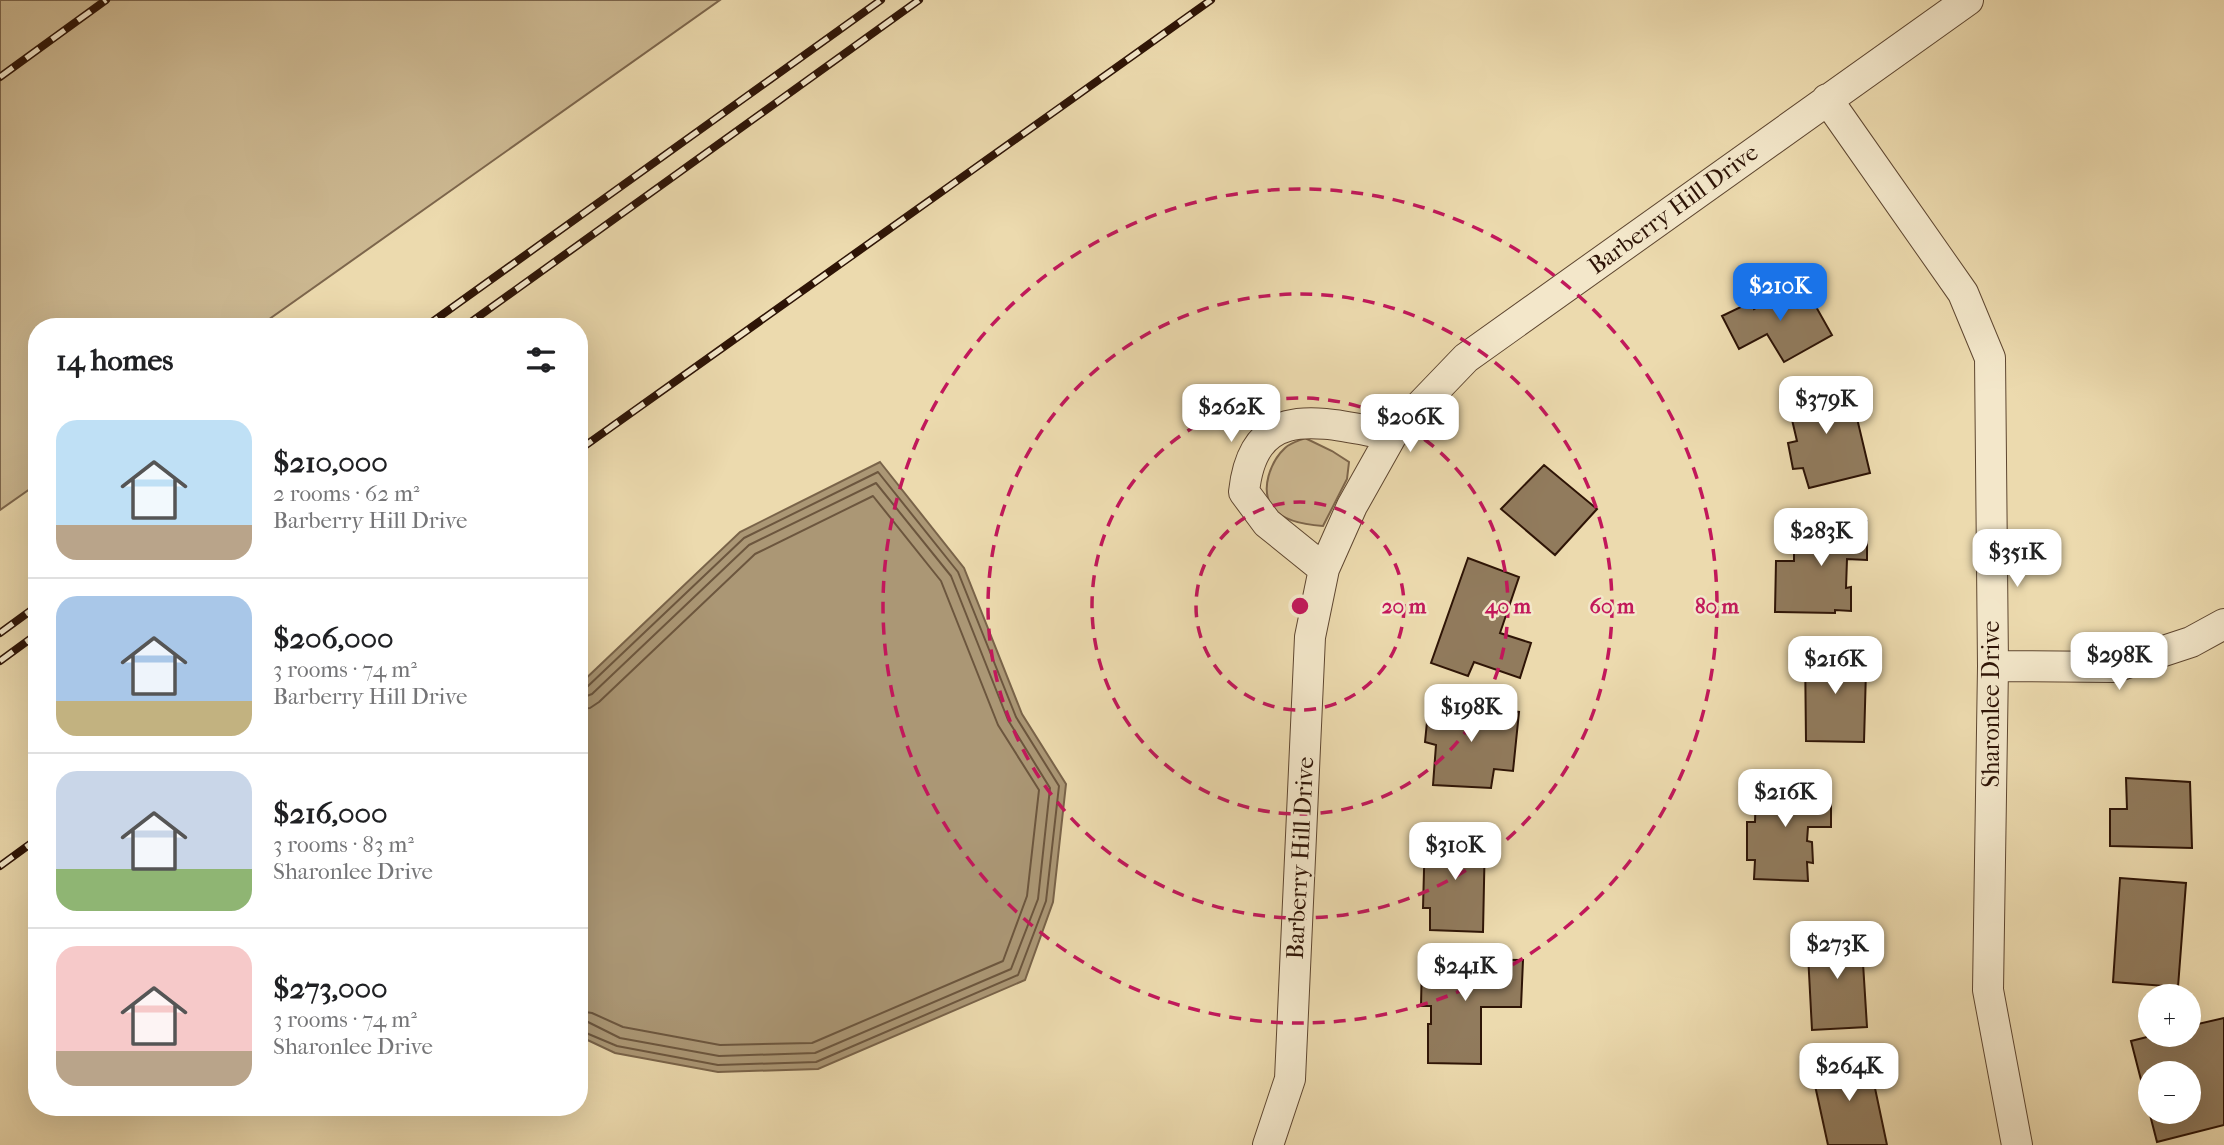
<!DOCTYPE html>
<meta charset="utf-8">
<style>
:root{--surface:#fff;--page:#f2f2f2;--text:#202124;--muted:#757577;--line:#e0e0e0;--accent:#1a73e8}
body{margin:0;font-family:"IM FELL French Canon",serif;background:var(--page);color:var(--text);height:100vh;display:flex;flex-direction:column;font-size:26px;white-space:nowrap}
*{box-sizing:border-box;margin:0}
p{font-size:23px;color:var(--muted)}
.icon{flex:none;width:38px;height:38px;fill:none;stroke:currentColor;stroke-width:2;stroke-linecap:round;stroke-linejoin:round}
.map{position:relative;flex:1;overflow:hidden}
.details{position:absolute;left:28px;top:318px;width:560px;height:798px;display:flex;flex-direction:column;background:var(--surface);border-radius:28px;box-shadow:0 7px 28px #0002}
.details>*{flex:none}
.controls{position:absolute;left:2138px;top:984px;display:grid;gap:14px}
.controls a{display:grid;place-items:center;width:63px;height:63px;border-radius:50%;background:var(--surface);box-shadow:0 7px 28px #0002;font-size:35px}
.price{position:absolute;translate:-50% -60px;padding:0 16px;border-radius:14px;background:#fff;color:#222;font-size:23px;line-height:46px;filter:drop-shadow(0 2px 4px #0008)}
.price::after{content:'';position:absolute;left:50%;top:42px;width:21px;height:16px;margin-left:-10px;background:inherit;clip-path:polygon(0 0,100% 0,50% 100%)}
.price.current{background:var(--accent);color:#fff}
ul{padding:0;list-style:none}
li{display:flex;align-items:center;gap:21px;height:175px;padding:0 28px}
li+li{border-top:2px solid var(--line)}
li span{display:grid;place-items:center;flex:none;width:196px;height:140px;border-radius:21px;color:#555}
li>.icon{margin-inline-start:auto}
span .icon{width:84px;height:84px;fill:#fffc;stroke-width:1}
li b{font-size:30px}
h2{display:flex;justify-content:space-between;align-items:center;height:84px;padding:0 28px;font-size:30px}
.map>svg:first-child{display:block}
.green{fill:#ccb891;stroke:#7d664c;stroke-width:2}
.water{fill:#ab9775;stroke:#796349;stroke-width:2}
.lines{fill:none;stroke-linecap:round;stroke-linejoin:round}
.shore{stroke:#6c563e;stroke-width:2}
.building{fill:#917b5d;stroke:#2e1406;stroke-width:2;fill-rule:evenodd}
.minor-casing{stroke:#5e4630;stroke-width:32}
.minor{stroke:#f3e7ca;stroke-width:30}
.rail-casing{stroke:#2e1406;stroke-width:8}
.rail{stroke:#f3e7ca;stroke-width:5;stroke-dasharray:16;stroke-linecap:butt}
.ring{fill:none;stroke:#c2185b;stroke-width:3.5;stroke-dasharray:12 9}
.labels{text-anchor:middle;stroke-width:5;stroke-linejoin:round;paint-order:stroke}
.street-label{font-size:24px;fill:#2e1406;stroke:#f3e7ca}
.centre{fill:#c2185b;stroke:#f3e7ca;stroke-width:3.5}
.ring-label{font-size:21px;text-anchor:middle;font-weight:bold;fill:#c2185b;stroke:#f3e7ca;stroke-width:5;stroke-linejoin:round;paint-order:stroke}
</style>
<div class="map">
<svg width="2224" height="1145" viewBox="0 0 2224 1145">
<rect width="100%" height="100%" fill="#ecdaae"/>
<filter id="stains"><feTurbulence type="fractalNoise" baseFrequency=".00286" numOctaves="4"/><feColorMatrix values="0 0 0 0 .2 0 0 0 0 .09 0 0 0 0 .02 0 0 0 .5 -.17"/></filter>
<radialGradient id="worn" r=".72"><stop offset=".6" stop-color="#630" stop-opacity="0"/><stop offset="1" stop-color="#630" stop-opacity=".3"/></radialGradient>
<path class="green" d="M0 0H720L258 327H37V484L0 510Z
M1305 438 1332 451 1349 462 1347 479 1323 526C1307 525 1284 522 1273 508 1259 490 1271 461 1285 448 1290 443 1298 441 1305 438Z"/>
<path class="water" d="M880 462 964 568 1022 714 1066 784 1053 902 1025 980 818 1069 718 1072 615 1053 579 1036V685L740 532Z"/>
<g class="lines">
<path class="shore" d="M579 690 587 687 744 538 878 472 958 572 1016 717 1059 786 1046 901 1018 975 816 1062 718 1065 617 1046 579 1030
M579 699 592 694 749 545 876 483 951 576 1008 720 1050 788 1038 899 1011 969 815 1053 719 1056 620 1038 588 1022 579 1021
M579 709 590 708 599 702 755 554 873 496 941 581 998 725 1039 790 1027 896 1003 961 812 1043 720 1045 623 1027 592 1013 579 1011"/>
</g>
<path class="building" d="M1802 282 1832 335 1784 362 1767 334 1739 349 1722 316 1751 302 1754 309Z
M1840 382 1849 415 1856 414 1870 473 1809 488 1803 468 1793 469 1788 443 1797 441 1786 394Z
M1544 465 1597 509 1555 555 1501 509Z
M1816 519 1867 521V560L1847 559 1846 588 1851 587V611L1835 610V613L1775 612 1776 561H1794V534L1816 535Z
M1468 558 1519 577 1500 633 1531 643 1520 678 1474 662 1468 676 1431 663Z
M1805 649 1859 650 1857 670H1866L1864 742 1806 741Z
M1429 702 1519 712 1513 771 1494 769 1491 788 1433 785 1436 745 1425 742Z
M1759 776 1775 777V784H1784V789L1831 788V827H1808L1807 841 1812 842 1813 863 1807 862 1808 881 1754 879 1755 860H1747V822H1755L1756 788H1759Z
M2126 778 2190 782 2192 848 2110 846V809H2127Z
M1425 834 1485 835 1483 932 1430 930V908H1423Z
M2120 878 2186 883 2178 987 2113 982Z
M1861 931 1867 1027 1812 1030 1807 935Z
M1422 959 1523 960 1521 1007H1481V1064L1428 1063V1024H1431V1006H1421Z
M2224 1018V1125L2157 1142 2131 1041 2159 1034H2189V1026ZM2151 1073H2189V1111H2151Z
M1868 1055 1887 1145H1828L1811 1067Z"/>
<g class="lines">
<g class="minor-casing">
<path id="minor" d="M1827 99 1963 293 1990 358 1993 666 1988 990 2017 1145
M1324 569 1267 523 1244 492C1254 398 1325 424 1392 435
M1993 666 2115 667 2191 642 2224 624
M1268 1145 1290 1079 1310 637 1324 569 1352 506 1392 435 1466 358 1968 0"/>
</g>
<use href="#minor" class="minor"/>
<g class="rail-casing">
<path id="rail" d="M0 77 106 0
M425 327 881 0
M464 327 919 0
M579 450 1211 0
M0 633 37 606
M0 661 37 634
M0 866 37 839"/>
</g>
<use href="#rail" class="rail"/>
</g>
<g class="ring">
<circle cx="1300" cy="606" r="104"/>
<circle cx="1300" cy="606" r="208"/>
<circle cx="1300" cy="606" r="312"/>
<circle cx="1300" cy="606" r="417"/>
</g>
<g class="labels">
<g class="street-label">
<text transform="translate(1673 209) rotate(-36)" y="8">Barberry Hill Drive</text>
<text transform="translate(1991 704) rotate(-90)" y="8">Sharonlee Drive</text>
<text transform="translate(1300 858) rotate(-87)" y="8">Barberry Hill Drive</text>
</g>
</g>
<circle cx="1300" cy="606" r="10" class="centre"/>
<g class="ring-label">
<text x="1404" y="613">20 m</text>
<text x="1508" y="613">40 m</text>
<text x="1612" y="613">60 m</text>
<text x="1717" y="613">80 m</text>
</g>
<rect width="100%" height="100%" filter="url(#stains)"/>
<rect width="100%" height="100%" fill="url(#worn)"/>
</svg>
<div class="controls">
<a>+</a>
<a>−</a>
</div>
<b class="price current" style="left:1780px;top:323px">$210K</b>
<b class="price" style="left:1826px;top:436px">$379K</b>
<b class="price" style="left:1231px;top:444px">$262K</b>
<b class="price" style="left:1410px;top:454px">$206K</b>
<b class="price" style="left:1821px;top:568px">$283K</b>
<b class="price" style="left:2017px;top:589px">$351K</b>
<b class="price" style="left:2119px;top:692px">$298K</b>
<b class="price" style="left:1835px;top:696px">$216K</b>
<b class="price" style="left:1471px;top:744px">$198K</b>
<b class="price" style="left:1785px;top:829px">$216K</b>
<b class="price" style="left:1455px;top:882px">$310K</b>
<b class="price" style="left:1837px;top:981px">$273K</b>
<b class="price" style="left:1465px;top:1003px">$241K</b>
<b class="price" style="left:1849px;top:1103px">$264K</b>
<section class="details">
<h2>14 homes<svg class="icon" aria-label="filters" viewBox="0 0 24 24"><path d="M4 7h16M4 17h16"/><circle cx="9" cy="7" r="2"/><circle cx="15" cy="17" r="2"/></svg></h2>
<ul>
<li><span style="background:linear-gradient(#bfe0f5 75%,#b9a48a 0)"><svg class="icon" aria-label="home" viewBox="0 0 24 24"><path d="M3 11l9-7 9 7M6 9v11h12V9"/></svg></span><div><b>$210,000</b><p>2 rooms · 62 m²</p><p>Barberry Hill Drive</p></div></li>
<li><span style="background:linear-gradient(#a9c7e8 75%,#c2b280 0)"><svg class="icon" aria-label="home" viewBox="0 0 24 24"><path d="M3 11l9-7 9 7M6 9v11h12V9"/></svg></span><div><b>$206,000</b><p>3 rooms · 74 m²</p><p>Barberry Hill Drive</p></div></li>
<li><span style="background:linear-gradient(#c9d6e8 70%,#8fb573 0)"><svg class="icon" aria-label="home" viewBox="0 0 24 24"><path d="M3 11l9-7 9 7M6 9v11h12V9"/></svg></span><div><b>$216,000</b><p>3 rooms · 83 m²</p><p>Sharonlee Drive</p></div></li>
<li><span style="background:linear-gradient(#f6c9c9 75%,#b9a48a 0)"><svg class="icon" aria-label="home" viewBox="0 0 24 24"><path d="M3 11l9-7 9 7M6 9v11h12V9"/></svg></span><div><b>$273,000</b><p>3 rooms · 74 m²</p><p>Sharonlee Drive</p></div></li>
</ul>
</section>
</div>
